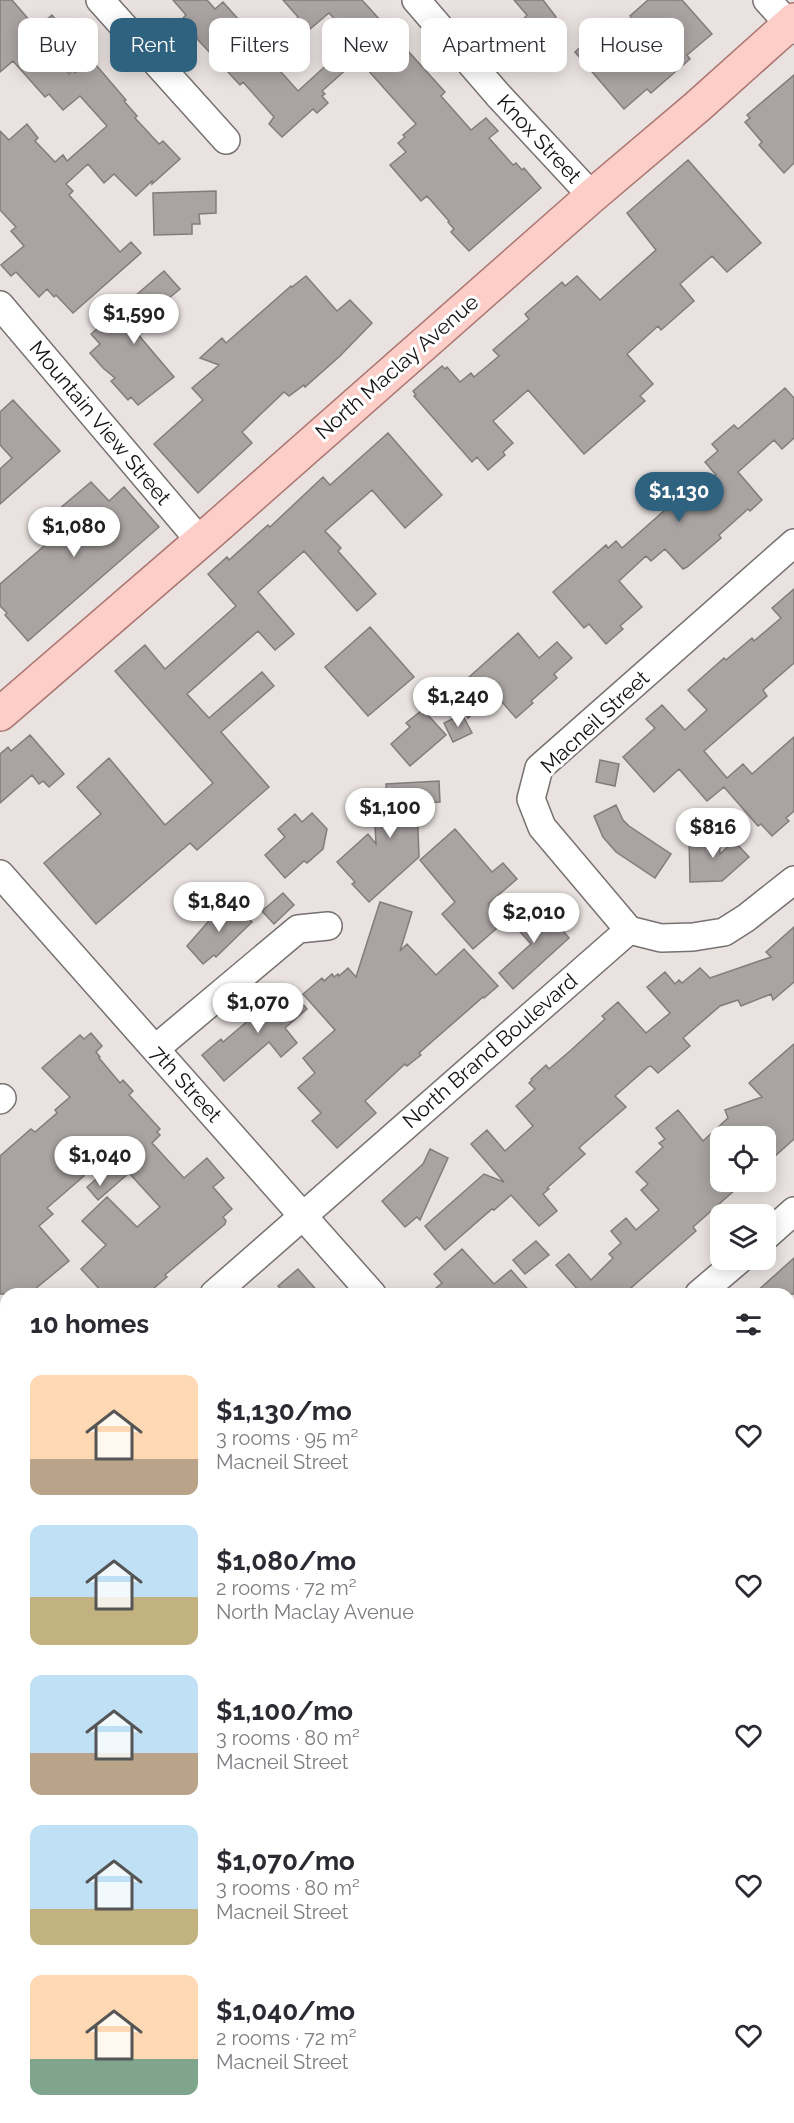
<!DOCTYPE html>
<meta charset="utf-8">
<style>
:root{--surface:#fff;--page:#f2f2f3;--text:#2b2b33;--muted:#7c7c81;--accent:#2f627f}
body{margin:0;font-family:Raleway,sans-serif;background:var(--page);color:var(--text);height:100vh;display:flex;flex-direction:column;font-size:22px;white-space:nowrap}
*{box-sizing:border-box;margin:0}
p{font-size:20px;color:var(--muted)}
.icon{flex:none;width:33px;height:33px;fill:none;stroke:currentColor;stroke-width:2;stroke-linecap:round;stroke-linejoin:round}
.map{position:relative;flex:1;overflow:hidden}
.details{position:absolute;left:0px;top:1288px;width:795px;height:836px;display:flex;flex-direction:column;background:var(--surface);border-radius:18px 18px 0 0;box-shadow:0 3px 15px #0003}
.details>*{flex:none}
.banner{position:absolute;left:18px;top:18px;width:759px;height:54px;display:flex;gap:12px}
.fabs{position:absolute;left:710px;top:1126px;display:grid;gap:12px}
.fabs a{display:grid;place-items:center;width:66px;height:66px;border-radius:12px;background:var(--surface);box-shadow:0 3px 15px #0003;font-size:30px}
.price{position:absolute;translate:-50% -51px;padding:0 14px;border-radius:21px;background:#fff;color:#222;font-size:20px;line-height:39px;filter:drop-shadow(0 2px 3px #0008)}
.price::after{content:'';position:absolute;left:50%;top:36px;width:18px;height:14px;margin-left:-9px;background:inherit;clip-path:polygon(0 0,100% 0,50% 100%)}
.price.active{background:var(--accent);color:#fff}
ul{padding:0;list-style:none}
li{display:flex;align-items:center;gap:18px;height:150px;padding:0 30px}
li span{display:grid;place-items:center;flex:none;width:168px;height:120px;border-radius:12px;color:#555}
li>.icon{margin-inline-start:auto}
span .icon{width:72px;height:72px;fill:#fffc;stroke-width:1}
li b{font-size:26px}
h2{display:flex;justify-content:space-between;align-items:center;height:72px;padding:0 30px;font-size:26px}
.pill{padding:0 21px;border-radius:12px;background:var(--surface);box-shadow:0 3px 15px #0003;font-size:21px;line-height:54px}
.pill.active{background:var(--accent);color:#fff}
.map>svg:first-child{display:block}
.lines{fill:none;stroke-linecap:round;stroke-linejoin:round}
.stream{stroke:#886762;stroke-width:6}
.building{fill:#a9a3a2;stroke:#827c7c;stroke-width:1.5}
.minor-casing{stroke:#777171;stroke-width:30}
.major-casing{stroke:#ab7670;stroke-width:36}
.minor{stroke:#fff;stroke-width:27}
.major{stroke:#fdcdc8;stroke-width:33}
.labels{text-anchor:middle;stroke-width:6;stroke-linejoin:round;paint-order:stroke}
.street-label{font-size:21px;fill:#151312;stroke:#fff}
</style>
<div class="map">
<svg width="794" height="2123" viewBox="0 0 794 2123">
<rect width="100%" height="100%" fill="#e9e2e1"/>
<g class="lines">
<path class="stream" d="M789 1962 794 1955
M685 2123 688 2118"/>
</g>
<path class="building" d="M0 0H12L36 28 52 15 66 32 48 50 69 74 73 70 75 73 91 59 126 100 124 101 137 116 135 118 159 144 163 141 180 159 152 184V181L136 196 114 174 104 183 88 164 66 184 73 191 69 195 120 252 131 242 141 253 73 313 56 295 54 297 47 289 39 297 16 272 11 276 1 265 24 246 11 231 16 227 0 210V131L9 140 27 124 38 138 35 141 55 162 63 155 67 161 107 126 80 96 63 110 49 94 45 97 13 61 0 72Z
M173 0H207L215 9 223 2 239 20 232 27 253 51 256 48 271 65 273 63 298 91 354 40 329 13 303 35 292 24 298 17 283 0H362L445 92 441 96 471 130 486 118 498 131 489 138 513 165 516 163 522 170 524 168 541 188 469 251 451 232 454 229 448 222 449 221 427 196 421 201 390 165 406 152 398 143 405 137 403 135 416 124 358 59 322 91 325 94 322 96 328 103 317 113 313 109 282 137 269 124 274 117 243 82 240 85 198 40 197 36 182 19 186 15Z
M514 0H543L556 17 524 46 512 32 527 15Z
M648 0H682L712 34 687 55 690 59 651 93 647 89 624 109 575 52 597 32 606 42 632 19 630 16Z
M794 75V163L784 173 759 145 762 142 745 122 750 118 747 115Z
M688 160 761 243 727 272 712 256 680 284 694 301 661 330 658 326 627 354 653 384 640 396 645 401 584 454 528 390 493 421 513 443 503 452 505 455 488 470 477 457 472 462 414 396 416 395 413 391 442 366 445 369 447 367 460 382 471 373 474 377 499 356 493 350 529 319 525 314 562 282 565 286 577 276 600 300 656 250 627 213Z
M216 191V213L199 214 200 224H192V234L154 235 153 193Z
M164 271 180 289 162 304 159 300 130 325 174 377 138 405 131 397 128 400 111 381 115 378 103 368 90 353 100 344 91 334Z
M306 276 337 311 350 300 372 323 340 356 305 387 304 385 289 396 284 392 242 432 252 443 198 493 154 444 203 400 192 388 219 365 200 358 222 338 226 343 291 286 292 287Z
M785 388 794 398V438L782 449 774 440 738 472 762 500 750 511 748 509 719 535 721 538 687 567 683 569 665 549 651 561 646 556 619 581 642 607 620 626 623 629 606 644 589 624 584 628 553 592 606 545 608 548 616 541 622 548 674 502 679 508 716 475 705 462 718 451 712 444 734 425 738 429Z
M13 400 60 451 0 504V469L12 458 0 445V412Z
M388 433 442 495 405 528 372 490 325 531 341 548 338 551 376 594 357 611 304 551 258 592 294 634 275 650 258 631 187 694 209 718 262 672 274 686 221 732 269 787 197 850 190 843 96 924 44 863 101 814 77 787 109 758 165 825 213 783 115 671 145 645 165 669 236 606 208 574 227 557 229 560 268 525 270 527 323 477 330 485Z
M91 482 109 501 124 487 159 527 28 641 5 615 7 613 0 606V584L71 523 59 509Z
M794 589V663L763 690 767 696 704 751 727 778 743 764 752 774 794 737V811L786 818 789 821 772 836 761 824 758 826 724 787 707 801 679 769 654 792 623 757 655 728 646 719 662 705 685 730 707 710 688 690 724 658 726 660 752 638 754 641 781 618 772 608Z
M370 627 414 677 368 716 325 667Z
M518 633 539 658 557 642 572 658 554 674 557 678 531 701 533 703 516 718 495 694 468 718 458 701 466 696 458 687Z
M421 711 424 714 426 713 446 735 410 766 391 744 410 727 406 723Z
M462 714 472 733 453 742 444 723Z
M30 735 64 774 49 787 43 781 39 784 32 775 0 803V754L8 747 11 751Z
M600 760 619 764 615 786 596 782Z
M439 781 440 802 417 803 419 857 369 902 352 884 355 882 337 862 368 834 376 844 374 807 387 806 386 784Z
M616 805 623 820 629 826 671 854 655 878 616 852 603 837 594 816Z
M312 813 327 829 323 849 307 863 304 861 285 878 265 855 285 837 278 829 295 814 302 822Z
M455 829 492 872 503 863 517 879 488 904 504 922 473 949 442 914 455 902 420 860Z
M719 835 720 854 734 841 749 857 722 881 690 882 689 836Z
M283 893 294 905 274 924 262 911Z
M233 902 252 922 216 957 214 955 203 964 187 946 214 915Z
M380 902 412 912 400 951 407 944 436 975 464 949 498 986 484 998 483 997 419 1053 421 1055 407 1066 405 1064 365 1101 376 1113 337 1148 312 1121 321 1113 298 1088 315 1073 303 1058 335 1030 303 994 322 978 324 981 332 974 334 977 338 974 339 976 348 968 356 977Z
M538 902 569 938 513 989 499 973 531 944 513 924Z
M794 927V982L773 1000 771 994 741 1006 738 1000 720 1006 683 1038 690 1046 658 1073 651 1066 648 1067 615 1096 626 1107 581 1146 579 1148 585 1154 547 1188 549 1189 543 1194 557 1211 539 1226 511 1195 494 1210 492 1209 445 1250 425 1226 484 1174 504 1182 471 1144 487 1130 505 1151 533 1126 516 1106 535 1089 529 1083 532 1080 531 1079 546 1065 549 1069 570 1051 605 1019 602 1016 618 1002 646 1033 670 1013 647 987 665 972 675 984 679 980 682 983 700 968 710 978 771 957 766 952Z
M285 984 307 1009 285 1028 297 1043 281 1057 269 1042 224 1081 202 1055 221 1039 223 1042 269 1003 266 999Z
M91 1033 102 1046 96 1052 100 1057 99 1058 120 1083 123 1080 133 1091 129 1095 160 1129 157 1132 160 1135 152 1143 184 1178 207 1158 224 1178 213 1187 232 1209 223 1217 226 1221 225 1224 165 1275 167 1277 147 1294H104L81 1269 106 1245 82 1221 107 1197 137 1227 160 1207 129 1173 98 1200 87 1187 117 1161 96 1137 71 1160 84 1176 47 1208 53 1214 39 1226 69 1261 29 1294H0V1156L31 1129 35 1132 57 1113 55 1110 70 1097 42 1068 80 1035 84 1039Z
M794 1044V1139L765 1165V1137H720V1182H744L693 1227 696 1231 624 1294H576L579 1291 556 1265 569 1254 591 1280 613 1258 609 1254 621 1243 611 1231 626 1218 636 1230 659 1210 641 1190 648 1184 636 1172 663 1147 659 1143 665 1139 656 1128 678 1110 703 1141 728 1118 725 1110 762 1097 749 1083Z
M430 1149 448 1158 420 1220 417 1217 405 1227 382 1201 423 1164Z
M536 1241 549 1255 525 1274 513 1260Z
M462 1249 494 1284 511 1270 532 1294H429L442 1283 434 1274Z
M794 1258V1294H754Z
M298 1269 320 1294H286L278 1286Z"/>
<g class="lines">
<g class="minor-casing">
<path id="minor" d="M100 0 226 140
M416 0 498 95 592 196
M767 0 794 30
M0 305 200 541
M0 874 372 1294
M629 930 542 827 531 799 539 768 794 543
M155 1049 298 929 328 926
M0 1100 2 1098
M765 1237 794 1211
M214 1294 629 930 661 938 693 937 724 932 746 918 794 880
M699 1294 739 1260
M0 1483 6 1477
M0 1522 6 1528
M789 1573 794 1568
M0 1876 6 1871
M155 2123 161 2118"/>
</g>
<g class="major-casing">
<path id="major" d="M0 714 212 531 592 196 697 107 794 20"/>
</g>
<use href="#minor" class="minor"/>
<use href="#major" class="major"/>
</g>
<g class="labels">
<g class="street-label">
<text transform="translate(539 139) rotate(47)" y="7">Knox Street</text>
<text transform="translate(397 367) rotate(-41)" y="7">North Maclay Avenue</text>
<text transform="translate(100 423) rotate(50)" y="7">Mountain View Street</text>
<text transform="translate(595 722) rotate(-43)" y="7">Macneil Street</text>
<text transform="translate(490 1051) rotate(-41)" y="7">North Brand Boulevard</text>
<text transform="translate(186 1084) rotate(48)" y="7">7th Street</text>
</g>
</g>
</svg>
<div class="fabs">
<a><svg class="icon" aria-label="locate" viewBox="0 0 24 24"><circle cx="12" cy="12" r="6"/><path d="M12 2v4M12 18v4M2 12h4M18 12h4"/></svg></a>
<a><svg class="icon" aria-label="layers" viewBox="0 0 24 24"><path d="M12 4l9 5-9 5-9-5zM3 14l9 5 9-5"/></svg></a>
</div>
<b class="price" style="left:134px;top:345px">$1,590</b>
<b class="price active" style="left:679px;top:523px">$1,130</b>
<b class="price" style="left:74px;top:558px">$1,080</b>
<b class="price" style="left:458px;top:728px">$1,240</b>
<b class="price" style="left:390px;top:839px">$1,100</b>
<b class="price" style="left:713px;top:859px">$816</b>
<b class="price" style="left:219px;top:933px">$1,840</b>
<b class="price" style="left:534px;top:944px">$2,010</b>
<b class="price" style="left:258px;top:1034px">$1,070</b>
<b class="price" style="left:100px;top:1187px">$1,040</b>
<div class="banner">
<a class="pill">Buy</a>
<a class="pill active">Rent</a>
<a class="pill">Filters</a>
<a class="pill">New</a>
<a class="pill">Apartment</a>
<a class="pill">House</a>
</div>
<section class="details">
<h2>10 homes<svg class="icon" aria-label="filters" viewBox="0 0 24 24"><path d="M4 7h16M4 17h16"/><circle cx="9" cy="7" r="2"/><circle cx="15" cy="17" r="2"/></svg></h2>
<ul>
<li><span style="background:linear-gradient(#ffd9b3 70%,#b9a48a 0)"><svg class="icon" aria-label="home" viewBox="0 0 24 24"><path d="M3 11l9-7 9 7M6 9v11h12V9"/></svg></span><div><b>$1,130/mo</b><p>3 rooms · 95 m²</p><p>Macneil Street</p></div><svg class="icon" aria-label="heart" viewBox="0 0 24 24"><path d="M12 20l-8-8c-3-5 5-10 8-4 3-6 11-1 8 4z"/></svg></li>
<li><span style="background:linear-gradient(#bfe0f5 60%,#c2b280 0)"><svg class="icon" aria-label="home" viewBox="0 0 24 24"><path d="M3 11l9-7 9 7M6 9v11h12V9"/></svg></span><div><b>$1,080/mo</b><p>2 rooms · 72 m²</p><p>North Maclay Avenue</p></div><svg class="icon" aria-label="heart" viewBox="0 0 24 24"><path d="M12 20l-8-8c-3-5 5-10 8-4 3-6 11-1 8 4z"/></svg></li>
<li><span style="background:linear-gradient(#bfe0f5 65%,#b9a48a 0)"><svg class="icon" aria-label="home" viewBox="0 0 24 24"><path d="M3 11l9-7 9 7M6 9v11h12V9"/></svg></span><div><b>$1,100/mo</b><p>3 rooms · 80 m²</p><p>Macneil Street</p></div><svg class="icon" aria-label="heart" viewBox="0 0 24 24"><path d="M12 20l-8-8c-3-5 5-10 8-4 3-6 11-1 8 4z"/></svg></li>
<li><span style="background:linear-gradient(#bfe0f5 70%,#c2b280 0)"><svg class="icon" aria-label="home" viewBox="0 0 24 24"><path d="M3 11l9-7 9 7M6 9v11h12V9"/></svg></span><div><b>$1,070/mo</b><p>3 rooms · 80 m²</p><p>Macneil Street</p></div><svg class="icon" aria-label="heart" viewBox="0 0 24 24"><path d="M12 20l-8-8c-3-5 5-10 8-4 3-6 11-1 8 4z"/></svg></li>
<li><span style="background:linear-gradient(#ffd9b3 70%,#7fa58c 0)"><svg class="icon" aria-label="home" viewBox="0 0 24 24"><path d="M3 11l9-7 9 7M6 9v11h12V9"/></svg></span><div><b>$1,040/mo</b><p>2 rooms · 72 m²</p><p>Macneil Street</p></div><svg class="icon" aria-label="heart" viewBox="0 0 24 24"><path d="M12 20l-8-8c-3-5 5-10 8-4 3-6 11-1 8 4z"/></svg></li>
</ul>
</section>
</div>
